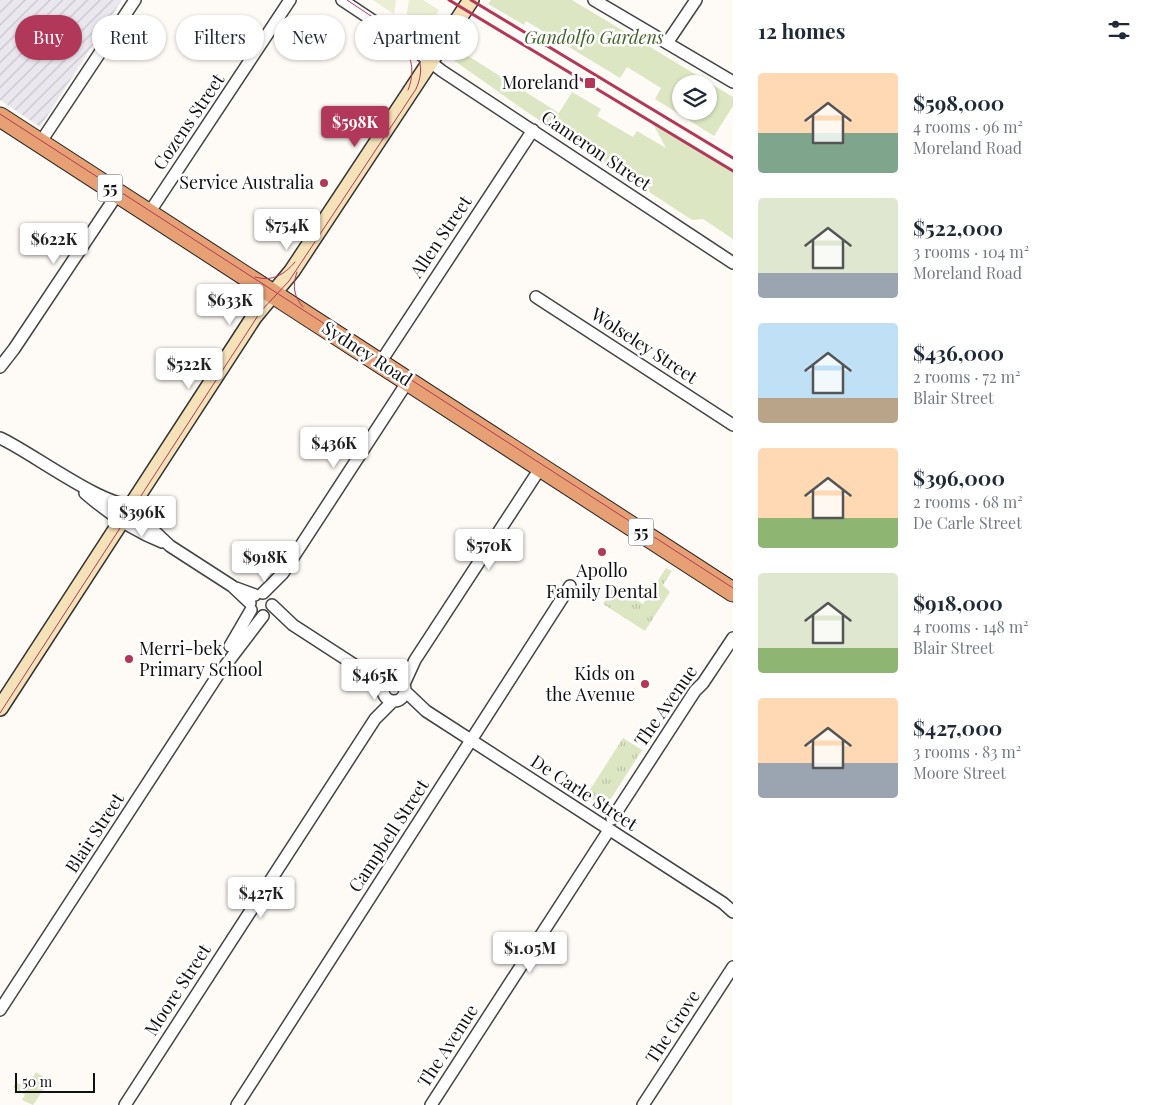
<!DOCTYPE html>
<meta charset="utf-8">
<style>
:root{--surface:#fff;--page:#f6f6f7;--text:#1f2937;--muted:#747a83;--accent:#b13858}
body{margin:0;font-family:"Playfair Display",serif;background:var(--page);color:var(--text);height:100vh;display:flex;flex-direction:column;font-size:19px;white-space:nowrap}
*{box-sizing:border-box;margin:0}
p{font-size:16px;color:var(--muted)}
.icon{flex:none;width:28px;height:28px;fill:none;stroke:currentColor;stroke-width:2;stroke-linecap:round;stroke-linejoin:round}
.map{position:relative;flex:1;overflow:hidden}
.panel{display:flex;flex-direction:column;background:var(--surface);width:425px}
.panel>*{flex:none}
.hud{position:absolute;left:15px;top:15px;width:475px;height:45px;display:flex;gap:10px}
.tools{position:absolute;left:672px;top:75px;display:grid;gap:10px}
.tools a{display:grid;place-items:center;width:45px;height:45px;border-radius:50%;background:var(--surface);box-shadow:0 1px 4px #0004;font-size:25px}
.scale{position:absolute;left:15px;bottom:12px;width:80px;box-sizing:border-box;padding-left:5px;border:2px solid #111;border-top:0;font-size:14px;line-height:18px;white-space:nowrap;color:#111;-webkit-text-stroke:4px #fff;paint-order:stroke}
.price{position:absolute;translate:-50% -42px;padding:0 11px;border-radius:5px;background:#fff;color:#222;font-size:16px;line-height:32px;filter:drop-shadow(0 1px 2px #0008)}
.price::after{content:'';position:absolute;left:50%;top:30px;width:15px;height:11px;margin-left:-8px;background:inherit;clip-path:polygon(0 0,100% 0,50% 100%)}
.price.selected{background:var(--accent);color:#fff}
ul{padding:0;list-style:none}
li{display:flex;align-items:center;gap:15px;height:125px;padding:0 25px}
li span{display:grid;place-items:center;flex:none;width:140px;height:100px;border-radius:5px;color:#555}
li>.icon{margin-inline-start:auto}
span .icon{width:60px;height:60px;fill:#fffc;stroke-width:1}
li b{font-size:21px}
h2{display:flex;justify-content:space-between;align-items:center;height:60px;padding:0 25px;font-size:21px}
.pill{padding:0 18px;border-radius:22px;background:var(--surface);box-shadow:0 1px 4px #0004;font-size:18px;line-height:45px}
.pill.selected{background:var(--accent);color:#fff}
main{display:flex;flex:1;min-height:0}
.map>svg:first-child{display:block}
.industrial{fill:url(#industrial-furrows)}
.grass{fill:url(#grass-tufts)}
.park{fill:#dce6c2;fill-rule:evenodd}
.pitch{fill:#eaeed3}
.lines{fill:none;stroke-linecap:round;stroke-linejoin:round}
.minor-casing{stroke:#444;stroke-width:14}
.secondary-casing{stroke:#333;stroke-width:18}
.trunk-casing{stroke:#222;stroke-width:21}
.minor{stroke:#fff;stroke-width:11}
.secondary{stroke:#f6e2b9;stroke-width:15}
.trunk{stroke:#e6a074;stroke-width:19}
.tram{stroke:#b13858;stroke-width:1}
.rail{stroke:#b13858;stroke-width:3}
.poi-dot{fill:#b13858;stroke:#fff;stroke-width:2}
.labels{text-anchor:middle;stroke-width:5;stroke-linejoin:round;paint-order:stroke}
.shield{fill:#fff;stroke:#585858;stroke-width:1}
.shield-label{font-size:16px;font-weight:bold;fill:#111}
.park-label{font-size:18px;font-style:italic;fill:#406228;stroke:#fff}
.poi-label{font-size:18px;fill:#111;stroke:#fff;text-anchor:end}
.street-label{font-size:18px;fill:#111;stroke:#fff}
</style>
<main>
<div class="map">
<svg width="733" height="1105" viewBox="0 0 733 1105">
<defs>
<pattern id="industrial-furrows" width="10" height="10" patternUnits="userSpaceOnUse" patternTransform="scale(1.25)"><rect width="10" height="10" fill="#ebe7ee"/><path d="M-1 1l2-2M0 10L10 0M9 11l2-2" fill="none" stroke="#c8c5cb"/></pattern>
<pattern id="grass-tufts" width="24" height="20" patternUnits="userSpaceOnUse" patternTransform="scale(1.25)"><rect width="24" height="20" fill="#dce6c2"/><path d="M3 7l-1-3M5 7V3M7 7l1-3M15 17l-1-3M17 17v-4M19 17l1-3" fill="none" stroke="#bcc4a6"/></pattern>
</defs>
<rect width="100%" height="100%" fill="#fefaf6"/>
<path class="industrial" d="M0 0H122L40 127 0 100Z"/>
<path class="grass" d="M666 568 672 571 663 585 670 592 645 631 603 604 614 586 643 604Z
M623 738 642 750 605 808 586 796Z"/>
<path class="park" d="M491 0H572L733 97V106L714 136 655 99 661 88 627 67 620 78 526 21 524 25 488 4ZM681 84H709V111H681Z
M457 49 559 113 572 92 601 109 597 116 633 137 637 131 666 148 652 122 733 170V239L703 219 692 220 524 110 452 59Z
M36 1072 49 1081 33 1105 22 1100 25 1095 13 1087 16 1082 26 1088Z"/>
<path class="pitch" d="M373 0H396L394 14Z
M409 0H423L439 10 426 33 406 20Z"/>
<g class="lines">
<g class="minor-casing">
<path id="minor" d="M342 0 399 38 442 71 733 263
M594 0 733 82
M667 43 696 0
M40 143 135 0
M149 213 290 0
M536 297 733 425
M380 363 533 130
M0 367 14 349 118 193
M0 438C28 450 107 510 133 504
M85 493C108 513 134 531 162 542
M128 511 151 528 170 546 232 586 250 603
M236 588 255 595
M263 593 283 573 408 381
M272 605 293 625 364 671 383 691
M230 646 251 610
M383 690a11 11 0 1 1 22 0a11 11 0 1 1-22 0Z
M404 684 415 660 541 467
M406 692 426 711 723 903 733 912
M612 819 695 691 703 683 733 638
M0 1010 218 675 263 616
M125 1105 375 719 393 701
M237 1105 570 586
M431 1105 609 830
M643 1105 733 967"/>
</g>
<g class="secondary-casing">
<path id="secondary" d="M0 708 254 317 292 271 471 0"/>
</g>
<g class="trunk-casing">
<path id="trunk" d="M0 117 733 592"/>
</g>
<use href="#minor" class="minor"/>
<use href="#secondary" class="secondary"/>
<use href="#trunk" class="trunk"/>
<path class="tram" d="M399 42C413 55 415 73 408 90
M0 114 733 588
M297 272C292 286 294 297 303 307
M255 277C272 282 284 275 295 262
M0 713 261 311 289 281 416 89C431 56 407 40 383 24 371 16 359 8 347 0"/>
<path class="rail" d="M449 0 733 171
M471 0 733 158"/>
</g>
<g class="poi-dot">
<rect x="584" y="77" width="12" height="12" rx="2.5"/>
<circle cx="324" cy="183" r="5"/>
<circle cx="602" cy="552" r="5"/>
<circle cx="129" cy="659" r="5"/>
<circle cx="645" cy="684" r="5"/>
</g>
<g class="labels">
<g class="shield">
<rect x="97.5" y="174.5" width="25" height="27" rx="4"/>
<rect x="628.5" y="518.5" width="25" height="27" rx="4"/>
</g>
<g class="shield-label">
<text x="110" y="194">55</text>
<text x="641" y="538">55</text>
</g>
<g class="park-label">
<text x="594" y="44">Gandolfo Gardens</text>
</g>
<g class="poi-label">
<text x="579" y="89">Moreland</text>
<text x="314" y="189">Service Australia</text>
<text x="602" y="577" text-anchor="middle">Apollo<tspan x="602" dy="21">Family Dental</tspan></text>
<text x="139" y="655" text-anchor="start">Merri-bek<tspan x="139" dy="21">Primary School</tspan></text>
<text x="635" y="680">Kids on<tspan x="635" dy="21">the Avenue</tspan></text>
</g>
<g class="street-label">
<text transform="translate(189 122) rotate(-56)" y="6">Cozens Street</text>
<text transform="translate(596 151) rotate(34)" y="6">Cameron Street</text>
<text transform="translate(441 237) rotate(-56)" y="6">Allen Street</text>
<text transform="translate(644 346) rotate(33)" y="6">Wolseley Street</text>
<text transform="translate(367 354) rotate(33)" y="6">Sydney Road</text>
<text transform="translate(666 706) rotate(-55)" y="6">The Avenue</text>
<text transform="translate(584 793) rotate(33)" y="6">De Carle Street</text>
<text transform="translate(95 833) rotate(-57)" y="6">Blair Street</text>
<text transform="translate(389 836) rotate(-57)" y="6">Campbell Street</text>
<text transform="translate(178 990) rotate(-57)" y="6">Moore Street</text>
<text transform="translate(673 1027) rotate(-57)" y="6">The Grove</text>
<text transform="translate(448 1046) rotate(-57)" y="6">The Avenue</text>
</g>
</g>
</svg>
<div class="tools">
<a><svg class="icon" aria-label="layers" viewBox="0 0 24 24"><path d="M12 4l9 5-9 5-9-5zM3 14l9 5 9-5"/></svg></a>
</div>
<div class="scale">50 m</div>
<b class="price selected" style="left:355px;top:148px">$598K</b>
<b class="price" style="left:287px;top:251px">$754K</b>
<b class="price" style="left:54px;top:265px">$622K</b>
<b class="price" style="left:230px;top:326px">$633K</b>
<b class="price" style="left:189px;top:390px">$522K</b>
<b class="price" style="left:334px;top:469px">$436K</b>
<b class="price" style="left:142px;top:538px">$396K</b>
<b class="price" style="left:489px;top:571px">$570K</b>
<b class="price" style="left:265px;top:583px">$918K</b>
<b class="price" style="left:375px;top:701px">$465K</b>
<b class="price" style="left:261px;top:919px">$427K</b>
<b class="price" style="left:530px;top:974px">$1.05M</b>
<div class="hud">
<a class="pill selected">Buy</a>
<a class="pill">Rent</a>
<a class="pill">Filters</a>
<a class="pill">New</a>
<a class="pill">Apartment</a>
</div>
</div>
<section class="panel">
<h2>12 homes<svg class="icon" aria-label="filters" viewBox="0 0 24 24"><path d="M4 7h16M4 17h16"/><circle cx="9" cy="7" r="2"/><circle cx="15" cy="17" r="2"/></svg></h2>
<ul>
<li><span style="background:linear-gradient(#ffd9b3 60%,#7fa58c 0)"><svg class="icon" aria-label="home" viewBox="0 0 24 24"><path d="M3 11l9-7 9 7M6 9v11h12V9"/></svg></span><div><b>$598,000</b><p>4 rooms · 96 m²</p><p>Moreland Road</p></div></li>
<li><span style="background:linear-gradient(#dfe7d0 75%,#9aa5b1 0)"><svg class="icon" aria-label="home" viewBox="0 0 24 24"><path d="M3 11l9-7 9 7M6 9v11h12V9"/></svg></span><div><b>$522,000</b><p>3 rooms · 104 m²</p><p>Moreland Road</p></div></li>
<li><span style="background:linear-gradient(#bfe0f5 75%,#b9a48a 0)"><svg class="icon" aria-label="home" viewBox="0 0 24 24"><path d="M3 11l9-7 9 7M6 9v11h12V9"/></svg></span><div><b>$436,000</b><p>2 rooms · 72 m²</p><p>Blair Street</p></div></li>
<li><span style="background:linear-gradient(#ffd9b3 70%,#8fb573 0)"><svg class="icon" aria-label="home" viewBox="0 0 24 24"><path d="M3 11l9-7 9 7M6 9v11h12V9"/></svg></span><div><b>$396,000</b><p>2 rooms · 68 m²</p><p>De Carle Street</p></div></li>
<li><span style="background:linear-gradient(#dfe7d0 75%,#8fb573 0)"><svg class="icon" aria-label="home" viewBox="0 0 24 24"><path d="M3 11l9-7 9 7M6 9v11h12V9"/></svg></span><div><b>$918,000</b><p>4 rooms · 148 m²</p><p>Blair Street</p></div></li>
<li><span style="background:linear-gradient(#ffd9b3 65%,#9aa5b1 0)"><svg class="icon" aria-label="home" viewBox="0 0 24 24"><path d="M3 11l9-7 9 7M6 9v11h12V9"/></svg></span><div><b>$427,000</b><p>3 rooms · 83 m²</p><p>Moore Street</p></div></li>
</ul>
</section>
</main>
